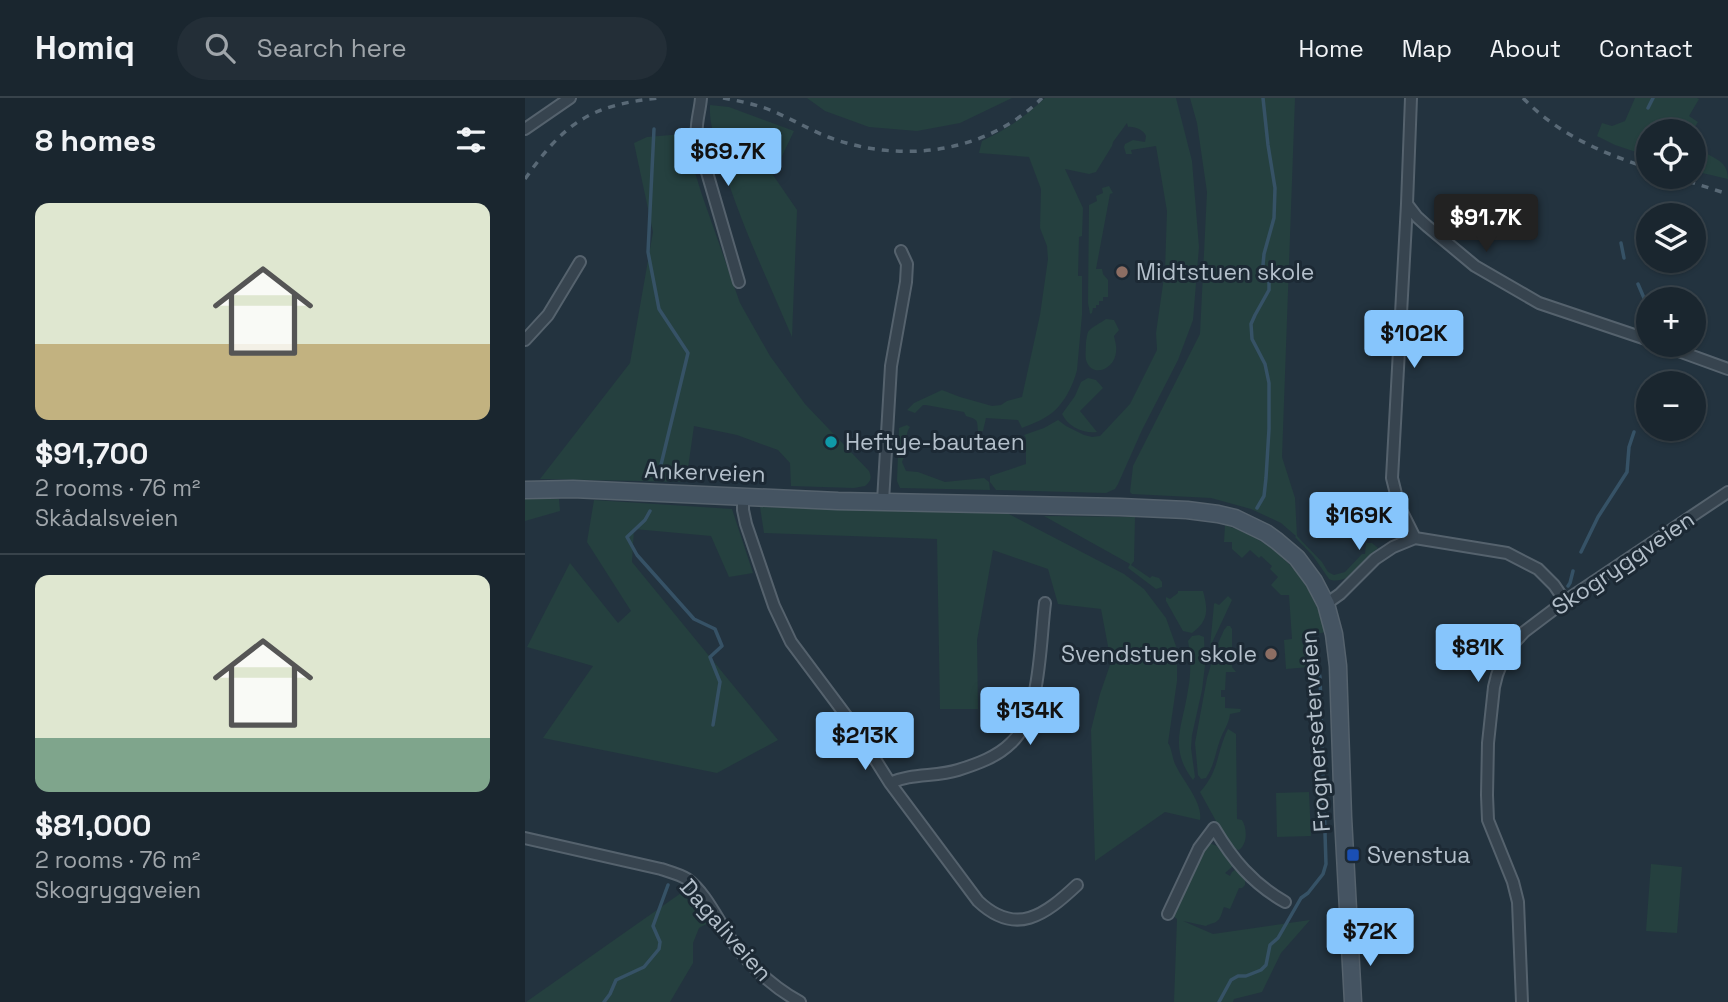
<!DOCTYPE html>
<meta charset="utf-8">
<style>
:root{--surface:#1a262f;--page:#232e37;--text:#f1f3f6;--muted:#9fa5aa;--line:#38434b;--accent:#86c5fc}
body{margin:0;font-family:"Space Grotesk",sans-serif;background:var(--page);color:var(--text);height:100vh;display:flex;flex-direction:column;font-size:26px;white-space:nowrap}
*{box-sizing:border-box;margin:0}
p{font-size:23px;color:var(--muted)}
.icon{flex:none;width:38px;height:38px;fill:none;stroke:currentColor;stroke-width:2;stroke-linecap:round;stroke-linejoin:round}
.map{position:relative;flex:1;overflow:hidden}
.panel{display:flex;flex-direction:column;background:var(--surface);width:525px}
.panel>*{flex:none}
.buttons{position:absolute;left:1111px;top:21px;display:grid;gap:14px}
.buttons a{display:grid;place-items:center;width:70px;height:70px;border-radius:50%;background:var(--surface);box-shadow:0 2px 5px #0004,0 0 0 2px var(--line);font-size:35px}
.price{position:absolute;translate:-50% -60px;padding:0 16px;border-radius:7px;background:var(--accent);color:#111;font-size:23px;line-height:46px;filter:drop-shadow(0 2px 4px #0008)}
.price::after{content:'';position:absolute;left:50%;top:42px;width:21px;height:16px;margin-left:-10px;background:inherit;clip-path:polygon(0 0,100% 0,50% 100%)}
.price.on{background:#222;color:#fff}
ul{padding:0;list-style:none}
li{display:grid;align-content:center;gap:14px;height:371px;padding:0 35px}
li+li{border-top:2px solid var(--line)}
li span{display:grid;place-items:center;height:217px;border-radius:14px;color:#555}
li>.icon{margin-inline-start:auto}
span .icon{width:126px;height:126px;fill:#fffc;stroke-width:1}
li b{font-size:30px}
h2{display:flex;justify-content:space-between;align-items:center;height:84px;padding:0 35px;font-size:30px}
header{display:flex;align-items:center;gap:42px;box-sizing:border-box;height:98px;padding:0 35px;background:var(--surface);border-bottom:2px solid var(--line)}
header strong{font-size:33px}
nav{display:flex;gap:38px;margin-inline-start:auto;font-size:24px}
.search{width:490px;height:63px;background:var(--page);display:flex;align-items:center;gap:18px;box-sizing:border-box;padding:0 24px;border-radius:38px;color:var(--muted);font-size:26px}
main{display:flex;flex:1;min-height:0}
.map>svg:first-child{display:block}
.green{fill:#25403f}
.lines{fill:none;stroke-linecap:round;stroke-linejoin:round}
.stream{stroke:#365266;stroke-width:3.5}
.minor-casing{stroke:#55626d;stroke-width:14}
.secondary-casing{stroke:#55626d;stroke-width:19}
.minor{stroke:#37444f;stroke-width:10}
.secondary{stroke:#455462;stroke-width:16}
.rail{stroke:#596976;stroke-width:3.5;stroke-dasharray:7 7;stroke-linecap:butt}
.education-dot{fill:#8d6e63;stroke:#1c2934;stroke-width:2.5}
.culture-dot{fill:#0f9aa8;stroke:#1c2934;stroke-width:2.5}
.transit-dot{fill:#1a4fb4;stroke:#1c2934;stroke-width:2.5}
.labels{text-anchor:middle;stroke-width:6;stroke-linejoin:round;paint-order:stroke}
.poi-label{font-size:23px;fill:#b3bfca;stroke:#1c2934;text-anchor:start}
.street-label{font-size:23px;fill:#b3bfca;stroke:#1c2934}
</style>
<header>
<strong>Homiq</strong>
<div class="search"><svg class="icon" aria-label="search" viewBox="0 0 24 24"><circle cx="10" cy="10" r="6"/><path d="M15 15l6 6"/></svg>Search here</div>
<nav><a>Home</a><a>Map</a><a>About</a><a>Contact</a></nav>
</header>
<main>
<section class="panel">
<h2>8 homes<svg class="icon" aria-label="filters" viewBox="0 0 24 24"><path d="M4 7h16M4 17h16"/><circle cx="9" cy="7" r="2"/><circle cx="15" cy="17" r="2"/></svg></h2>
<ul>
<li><span style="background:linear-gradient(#dfe7d0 65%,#c2b280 0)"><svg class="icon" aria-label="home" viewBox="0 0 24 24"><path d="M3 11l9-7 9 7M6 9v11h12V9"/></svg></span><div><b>$91,700</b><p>2 rooms · 76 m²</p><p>Skådalsveien</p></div></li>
<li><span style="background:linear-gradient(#dfe7d0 75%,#7fa58c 0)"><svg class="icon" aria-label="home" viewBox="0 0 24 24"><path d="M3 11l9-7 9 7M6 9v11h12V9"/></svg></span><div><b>$81,000</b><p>2 rooms · 76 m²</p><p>Skogryggveien</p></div></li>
</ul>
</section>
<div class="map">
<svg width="1203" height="904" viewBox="0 0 1203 904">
<rect width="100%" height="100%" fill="#23333f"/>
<path class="green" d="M282 0H487L435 25 392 33 344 29 300 13Z
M520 0H651L667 63 674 149 668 222 653 262 617 332 593 386 590 391 581 395 471 392 465 384V378L501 366V340L499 337 519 330 533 322 541 328 559 337 567 339 575 338 605 306 632 252 631 235 640 172 642 113 631 48 606 52 607 56H601L599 49 600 46 608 42 620 44 621 38C619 32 609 28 603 29L602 25 588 44 587 48 571 74 564 76 540 71 558 110 557 138 554 139 553 178H557V217L552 272C548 288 538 308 524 317 516 323 506 326 497 330L493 322 461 320 458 333H453C452 321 453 322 441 318L439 314 401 307H398L390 315 382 312 389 305 417 292 435 299 467 308 476 307 482 303 497 299 515 217 523 161 522 148 515 130 516 91 504 59 454 55 457 43C484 30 498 20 520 0Z
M665 0H770L757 359 770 400 772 438 797 464 803 474 809 477 820 474 837 456H840L841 445H847L853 450 821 480C816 482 810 484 804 481L788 458 770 439 771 438 756 425 726 411 686 400 607 396 605 394 608 368 675 236 682 94 672 25Z
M1110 0H1172L1174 1 1164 18 1173 24 1167 33H1124L1123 58 1090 47 1072 38 1077 25 1087 28 1100 23Z
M185 7 204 9 269 33 248 77 272 112 267 239C241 178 212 118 194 54 189 38 184 24 185 7Z
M158 36 177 97 215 205 245 258 280 306 344 373C347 380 346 383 340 388L329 390 266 388 265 365 253 352 212 337 169 328 161 384 15 381 105 265 128 134 109 45 122 39Z
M1169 52 1175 56 1177 53C1190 61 1203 63 1203 81L1169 73Z
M584 88 588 95 585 96 571 171H577L578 176 583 182V199H578V203H574V207H571V210H568L567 215 565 216 563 205 564 107 572 103 571 98 578 95 577 90Z
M581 221 589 222 594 232 589 238C590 243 592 249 591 254 590 271 567 281 561 262 560 257 561 251 561 245 561 243 562 237 563 234 566 229 576 225 581 221Z
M563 280 571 282 578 290 555 313 572 334C559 336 543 329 537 316L550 298 556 284Z
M382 327 385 329C379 337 383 344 381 354 380 358 378 361 377 364L381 373 393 374 420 384 459 380 464 384 465 392 375 390 372 383 374 332V330Z
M0 401H34L35 413 0 423Z
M69 402 207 411 228 475 204 479 186 438 109 431 107 464 253 642 192 675 18 640 68 568 2 549 45 465 93 525 106 513 62 444Z
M235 409 482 415 599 476 619 491 641 520 652 551V583L643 645C647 651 647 659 650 666 657 682 678 704 675 722L640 714 570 763 566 632 575 596 586 564 576 511 533 506 523 471 468 452 452 542 453 611H415L412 441 239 435Z
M519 418 610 419 609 463 606 467 625 480 627 478 634 480 637 484V489L631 491 603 470 605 466Z
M700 427C751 443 788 481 800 534L776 540 785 569 761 571 759 542 767 541 764 497H756L746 487 753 479 745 471 747 468 736 458 734 460 725 452 717 460 707 451V444H699Z
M653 493H678C683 511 684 523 667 535L658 533 641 503V499L645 501 653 495Z
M703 498 707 502 685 549 689 506 690 505 694 507Z
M702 528H705L707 531V569L711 574H701L700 592H696V599H700V610L716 611 715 614 705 616C704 626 698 633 695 642 690 656 689 668 681 680L676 681 673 677 670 645 682 580 691 550 699 532Z
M674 537 679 539 680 567 677 592 667 637 666 650 670 679 668 682C643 650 658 627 663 592 666 577 666 559 663 543L667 538Z
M703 631 711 636 712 721 717 722C722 730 723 745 714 752L708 750 702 743 675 694C695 672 691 655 703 631Z
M784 694 786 738 752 739 751 695Z
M684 745 692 748 708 768 700 775 705 778 707 774 711 771 720 782V787L717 790H714L705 811 699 809C697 813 696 821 692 823 689 826 685 825 681 828L658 823 688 836 785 822 756 855 737 894 709 901 708 904H649L652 821 647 817 682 746Z
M1126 766 1157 769 1152 835 1121 833Z
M166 788 187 823 174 830 168 845V865L145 904H1Z"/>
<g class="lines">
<path class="stream" d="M1123 10 1128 0
M129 31 123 154 134 211 163 255 134 375
M1096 145 1099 160
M1113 186 1122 207
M732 410 739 398 741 380 744 331V285L740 266 727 241 726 226 730 217 744 192V179L738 167 739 156 749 120 750 90 743 47 738 0
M125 413 120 422 102 439 112 457 169 521 190 531 197 548 185 559 195 584 188 627
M1056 454 1073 419 1102 374 1104 349 1109 334
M1043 488 1045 485 1048 473
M79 904 85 896 91 882 119 869 134 851 135 844 128 828 143 787
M694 904 706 882 713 878H721L736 872 741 867 745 847 753 840 776 800 783 795 798 776 801 766 795 579 789 558 780 540"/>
<g class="minor-casing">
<path id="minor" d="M176 0C175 14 170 26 172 40L214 184
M886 0 882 106 892 119 902 128 950 168 1014 205 1124 242
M0 31 45 0
M882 106 867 380 874 408 890 440
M0 242 23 217 55 164
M1137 247 1203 271
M218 398V412L221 426 249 508 266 544 331 631 365 685 453 803C491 839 520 817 552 787
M358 403 366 268 381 184 382 166 376 153
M801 506 815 496 850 461 868 449 890 440 982 455 1013 471 1029 487 1040 503
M365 685C386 675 411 679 433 672 452 666 472 659 486 645 516 618 515 544 520 505
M0 740 136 771C145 774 154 776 162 781 183 796 196 830 213 851 230 872 251 891 275 904
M643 816 674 750 689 730C708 762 727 785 760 804
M997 904 993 804 988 784 963 722 962 697 963 645 969 589 972 577 979 559 988 546 999 534 1040 503 1203 394"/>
</g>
<g class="secondary-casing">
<path id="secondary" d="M0 392 48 391 313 403 595 409 662 412 693 416 710 420 741 435 752 443 772 460 789 483 801 506 809 536 813 568 818 719 828 904"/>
</g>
<use href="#minor" class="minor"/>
<use href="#secondary" class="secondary"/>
<path class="rail" d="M198 0C214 3 230 6 245 12 265 20 283 31 303 39 375 66 461 56 517 0
M998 0C1033 36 1076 55 1124 70
M1150 79 1203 96
M0 81C39 25 65 7 134 0"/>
</g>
<g class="education-dot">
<circle cx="597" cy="174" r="7"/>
<circle cx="746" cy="556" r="7"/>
</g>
<circle class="culture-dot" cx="306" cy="344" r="7"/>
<rect class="transit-dot" x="821" y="750" width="14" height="14" rx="3.5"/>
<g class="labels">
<g class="poi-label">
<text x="611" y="182">Midtstuen skole</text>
<text x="320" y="352">Heftye-bautaen</text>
<text x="732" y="564" text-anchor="end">Svendstuen skole</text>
<text x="842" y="765">Svenstua</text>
</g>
<g class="street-label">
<text transform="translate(180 374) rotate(2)" y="8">Ankerveien</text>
<text transform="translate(1098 465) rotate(-34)" y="8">Skogryggveien</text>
<text transform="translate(790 633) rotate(-94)" y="8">Frognerseterveien</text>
<text transform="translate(201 832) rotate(49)" y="8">Dagaliveien</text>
</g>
</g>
</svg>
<div class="buttons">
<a><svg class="icon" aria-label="locate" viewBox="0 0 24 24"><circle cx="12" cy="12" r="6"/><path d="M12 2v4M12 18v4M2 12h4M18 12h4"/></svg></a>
<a><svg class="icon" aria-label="layers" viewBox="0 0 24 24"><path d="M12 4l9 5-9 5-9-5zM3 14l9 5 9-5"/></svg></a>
<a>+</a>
<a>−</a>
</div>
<b class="price" style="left:203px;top:90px">$69.7K</b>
<b class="price on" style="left:961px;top:156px">$91.7K</b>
<b class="price" style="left:889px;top:272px">$102K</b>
<b class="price" style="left:834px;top:454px">$169K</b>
<b class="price" style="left:953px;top:586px">$81K</b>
<b class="price" style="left:505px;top:649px">$134K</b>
<b class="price" style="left:340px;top:674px">$213K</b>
<b class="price" style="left:845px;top:870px">$72K</b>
</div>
</main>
